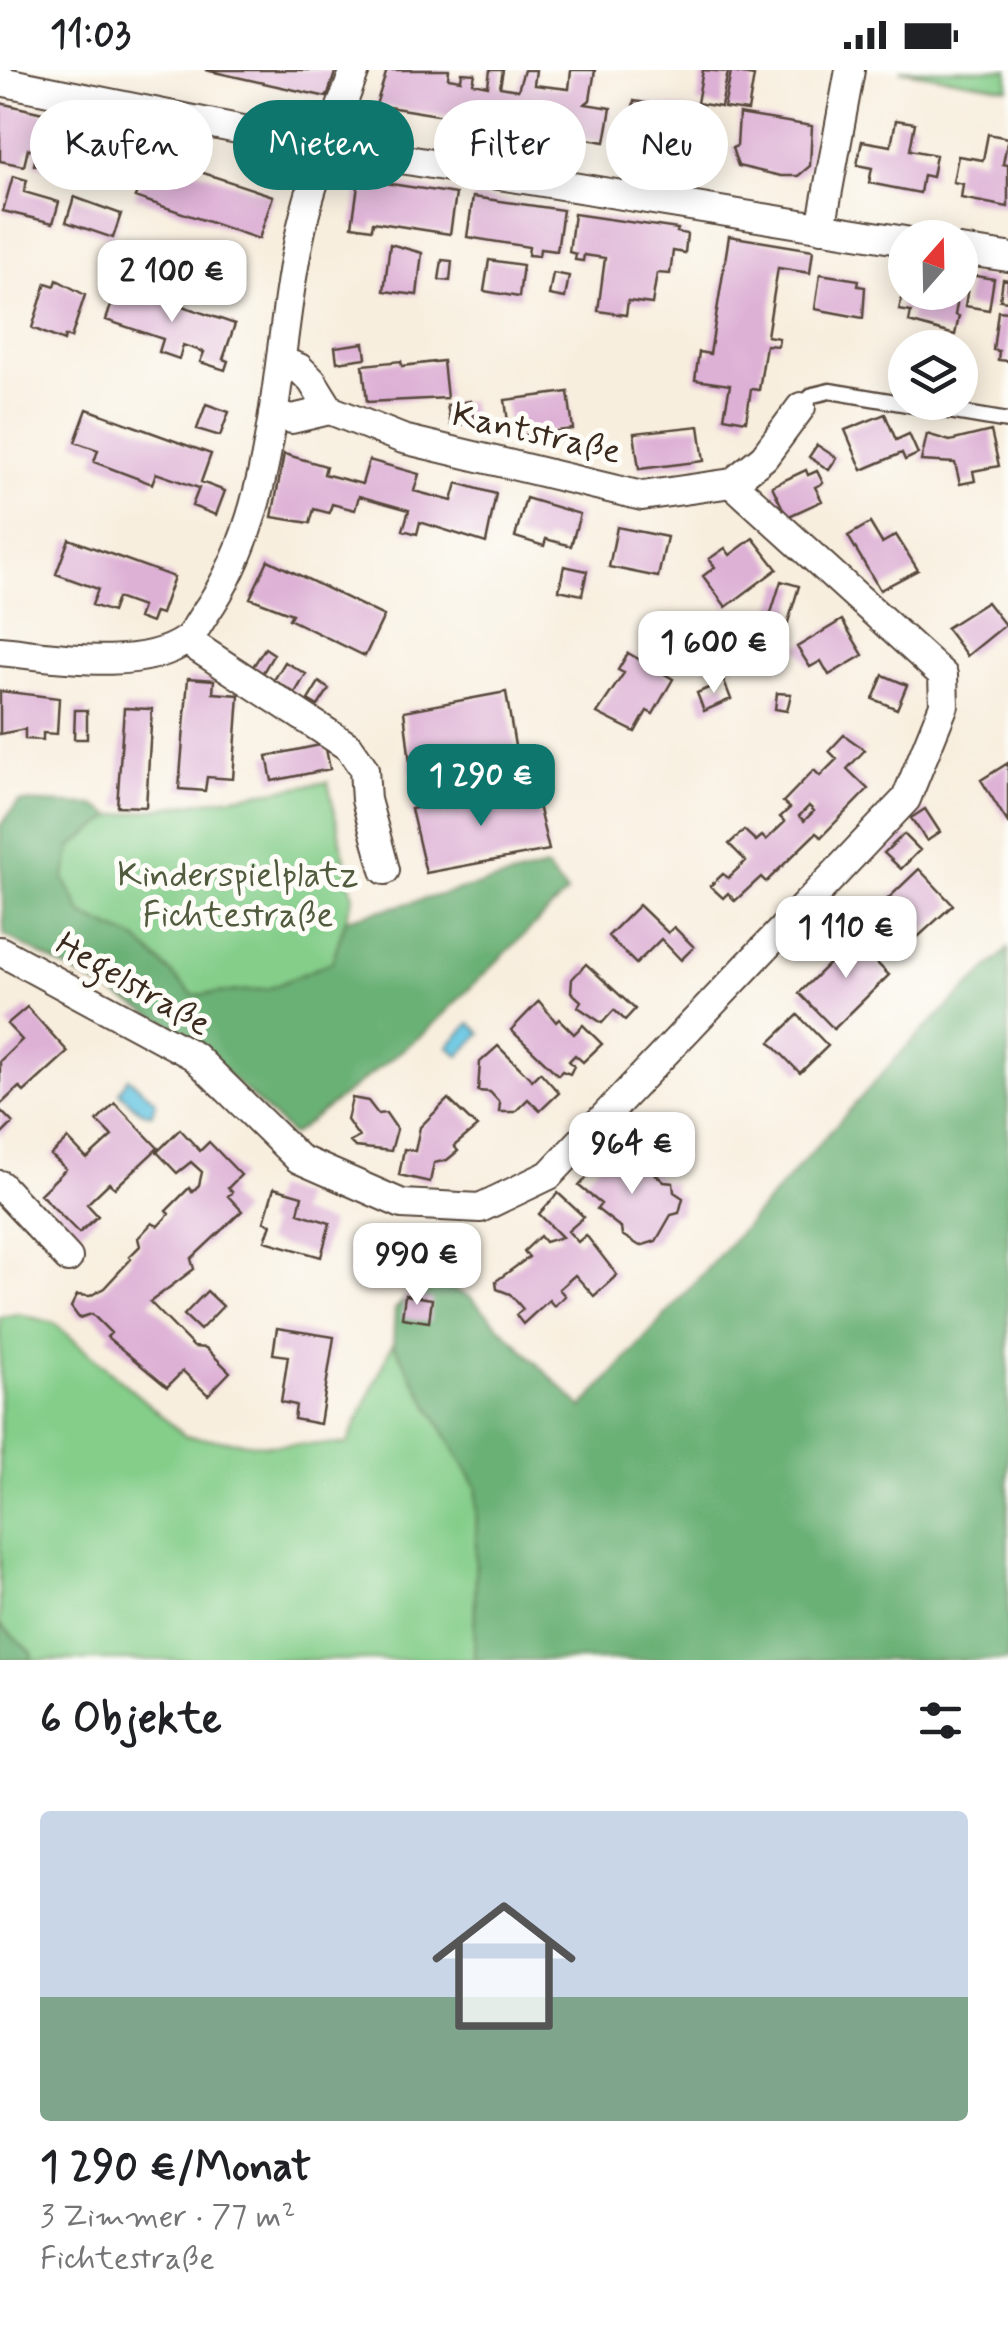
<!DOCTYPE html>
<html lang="de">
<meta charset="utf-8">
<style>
:root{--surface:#fff;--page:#f6f6f6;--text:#202124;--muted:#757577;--line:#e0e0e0;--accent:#0f766e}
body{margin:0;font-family:Mynerve,sans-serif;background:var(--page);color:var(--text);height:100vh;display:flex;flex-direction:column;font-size:38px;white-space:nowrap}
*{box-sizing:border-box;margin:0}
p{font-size:32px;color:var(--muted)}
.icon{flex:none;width:55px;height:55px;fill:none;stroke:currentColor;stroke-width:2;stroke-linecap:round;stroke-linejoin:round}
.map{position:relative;height:1590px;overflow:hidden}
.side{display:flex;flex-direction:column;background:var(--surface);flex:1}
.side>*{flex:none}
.top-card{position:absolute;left:30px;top:30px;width:950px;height:90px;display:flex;gap:20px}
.needle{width:65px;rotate:20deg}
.controls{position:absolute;left:888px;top:150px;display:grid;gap:20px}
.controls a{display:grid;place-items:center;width:90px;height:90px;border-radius:50%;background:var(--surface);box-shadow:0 5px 25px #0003;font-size:50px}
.price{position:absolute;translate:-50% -85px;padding:0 22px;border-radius:20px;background:#fff;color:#222;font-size:32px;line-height:65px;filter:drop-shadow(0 2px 5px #0008)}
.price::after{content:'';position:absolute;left:50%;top:60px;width:30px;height:22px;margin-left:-15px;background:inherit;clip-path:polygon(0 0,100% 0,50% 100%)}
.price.active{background:var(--accent);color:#fff}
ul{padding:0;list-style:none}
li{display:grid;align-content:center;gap:20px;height:530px;padding:0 40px}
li+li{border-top:2px solid var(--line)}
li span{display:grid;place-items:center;height:310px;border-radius:10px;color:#555}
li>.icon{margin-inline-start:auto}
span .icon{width:180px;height:180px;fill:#fffc;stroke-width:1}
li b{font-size:42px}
h2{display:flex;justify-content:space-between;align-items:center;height:120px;padding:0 40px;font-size:42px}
.chip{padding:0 35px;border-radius:45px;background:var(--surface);box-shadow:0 5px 25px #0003;font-size:35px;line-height:90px}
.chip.active{background:var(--accent);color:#fff}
.status{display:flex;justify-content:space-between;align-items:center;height:70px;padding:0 50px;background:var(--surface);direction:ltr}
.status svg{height:28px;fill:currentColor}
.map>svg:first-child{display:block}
.green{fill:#84ce8a;stroke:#607c54;stroke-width:2.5}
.forest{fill:#6bb176;stroke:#536e4a;stroke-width:2.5}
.water{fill:#64c5e2;stroke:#507880;stroke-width:2.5}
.building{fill:#ddb0d5;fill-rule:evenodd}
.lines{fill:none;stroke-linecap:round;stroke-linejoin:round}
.service-casing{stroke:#57473b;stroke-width:19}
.minor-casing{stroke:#57473b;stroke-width:32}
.service{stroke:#fff;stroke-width:14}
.minor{stroke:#fff;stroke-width:28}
.labels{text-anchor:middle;stroke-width:10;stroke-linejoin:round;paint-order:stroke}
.street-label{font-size:35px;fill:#3b2a1e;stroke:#fdfcf7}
.park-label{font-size:35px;fill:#515b3e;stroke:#fdfcf7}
</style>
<div class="status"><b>11:03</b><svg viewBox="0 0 49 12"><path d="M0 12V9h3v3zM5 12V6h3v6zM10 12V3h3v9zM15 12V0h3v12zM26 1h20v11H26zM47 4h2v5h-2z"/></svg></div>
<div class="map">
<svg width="1008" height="1590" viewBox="0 0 1008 1590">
<rect width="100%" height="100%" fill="#fdfcf7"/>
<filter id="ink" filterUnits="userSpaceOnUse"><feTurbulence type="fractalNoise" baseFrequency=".01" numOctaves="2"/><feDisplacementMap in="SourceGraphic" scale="20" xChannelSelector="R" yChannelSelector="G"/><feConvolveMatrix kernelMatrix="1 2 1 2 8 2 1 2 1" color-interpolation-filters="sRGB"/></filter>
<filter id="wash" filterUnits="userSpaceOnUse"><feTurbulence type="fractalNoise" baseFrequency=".0048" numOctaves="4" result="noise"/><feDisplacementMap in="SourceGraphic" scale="40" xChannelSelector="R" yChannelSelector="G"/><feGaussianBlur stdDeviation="2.25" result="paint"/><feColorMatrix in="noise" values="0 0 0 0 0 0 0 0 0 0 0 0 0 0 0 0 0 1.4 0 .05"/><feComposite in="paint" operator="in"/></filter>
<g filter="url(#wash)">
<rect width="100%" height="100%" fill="#f8eede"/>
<path class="green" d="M899 0H1008V18Z
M328 712 353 827 332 892 268 919 193 925 138 870 83 845 63 808 72 776 113 746Z
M18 1244 54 1253 185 1366 266 1375 347 1374 393 1273 477 1418 474 1590H32L31 1582 0 1554V1247Z"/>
<path class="forest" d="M19 732 94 735 113 746 72 776 64 809 83 845 138 870 193 925 268 919 332 892 346 849 546 798 567 823 423 964 292 1065 182 961 4 865 0 756Z
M1008 879V1590H474L477 1418 393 1273 395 1239 427 1208 470 1227 582 1338 908 975Z
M0 1554 31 1582 32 1590H0Z"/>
<path class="water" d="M470 953 481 963 459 986 448 976Z
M128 1008 156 1031 152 1044 140 1041 119 1022Z"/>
<g id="blocks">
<path class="building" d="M205 0H336L327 27Z
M387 0H449L448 8 461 10 462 3 475 4 473 13 488 16 490 0H503L500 17 518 20 524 0H536L534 15 569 19 571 0H595L590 30 585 34 611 38 605 72 376 35Z
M703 0 728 2 721 37 697 33Z
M731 2 754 6 748 41 724 38Z
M634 31 706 42 699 89 627 77Z
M0 33 133 64 121 111 34 95 37 81 28 79 24 96 0 91Z
M739 44 812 56 810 96 798 106H781L738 96 732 78 737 76Z
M896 50 915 53 910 80 936 85 932 107 923 105 920 123 869 113 872 98 857 95 862 71 891 76Z
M988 64 1008 68 1003 94 1008 95V137L961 128 963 114 953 112 958 86 983 90Z
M149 85 273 126 259 169 135 127Z
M13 106 27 110 24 122 59 132 53 153 3 141Z
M359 109 456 124 450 164 373 152 372 159 352 156Z
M74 127 121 144 113 168 66 152Z
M473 127 563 140 557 181 540 179 539 186 528 185 529 177 467 167Z
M574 144 678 159 677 162 687 164 685 183 673 181 670 204 657 203 652 234 628 231 626 245 598 241 605 188 584 185 583 191 575 190 576 184 569 182Z
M729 166 813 180 810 203 778 198 767 266 779 268 778 276 766 275 759 320 751 319 746 351 724 347 730 315 695 310 699 282 710 284Z
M390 174 422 183 417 225 384 221Z
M442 190 452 191 450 211 439 210Z
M489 190 523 195 519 227 484 221Z
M553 203 569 206 565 228 549 225Z
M820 204 859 210 858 216 865 217 863 248 815 239Z
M970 205 994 209 989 240 965 236Z
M1003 209 1008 210V231L1000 230Z
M57 210 85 225 71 268 65 266 64 271 32 258 46 213 55 216Z
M118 214 235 254 223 289 228 291 225 300 200 292 204 282 183 275 179 289 159 282 163 269 106 250Z
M903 222 952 225 951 233 957 234 955 245 959 246 955 265 909 252 911 242 899 240Z
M998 241 1008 242V291L998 290 999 281 993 280Z
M364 273 366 288 337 292 335 277Z
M401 291 402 296 443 291 447 328 367 332 363 295Z
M568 322 573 359 510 367 505 330Z
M470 331 474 352 451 356 447 335Z
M206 334 229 342 220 366 197 359Z
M87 339 211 384 201 412 225 421 216 445 192 436 199 418 156 403 152 414 94 392 98 380 75 372Z
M885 344 896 370 909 364 918 384 905 390 902 383 862 400 845 360Z
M699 356 704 391 639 399 634 363Z
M991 361 999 396 973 401 975 411 960 414 955 393 921 391 927 364 950 371Z
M817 375 837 388 829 400 809 387Z
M284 384 326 396 324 404 362 414 369 390 419 404 414 421 452 431 457 413 496 424 486 473 420 452 417 464 403 460 409 440 359 426 355 440 332 434 329 443 314 439 310 453 272 447Z
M806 400 808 405 817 401 823 413 815 417 822 431 787 447 772 416Z
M526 428 580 444 571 476 546 469 544 476 515 467Z
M870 453 882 473 896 465 918 500 880 520 848 466Z
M617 457 667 467 658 507 609 497Z
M753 468 777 499 726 537 703 506 715 497 709 489 725 478 730 485Z
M69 469 174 507 161 544 155 542 151 553 138 548 142 537 117 528 112 542 92 535 98 519 56 504Z
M268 490 384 546 365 586 289 549 292 544 250 528Z
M564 496 587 501 582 525 559 520Z
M781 511 799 516 785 562 767 556Z
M987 532 1005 555 967 586 946 558Z
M842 550 863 585 829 605 821 591 810 597 797 577Z
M265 578 274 584 262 604 252 598Z
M628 583 673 609 653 644 647 641 635 662 597 643 624 603 618 600Z
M285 592 306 604 295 623 274 610Z
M883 605 907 615 897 639 873 629Z
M188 608 214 610 213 623 239 625 233 709 207 707 205 721 179 719Z
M724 611 731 629 704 641 697 623Z
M319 612 329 619 318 636 308 630Z
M0 621 59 628 57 664 43 663V670L25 669V659L0 664Z
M506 622 516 682 411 702 404 641Z
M777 623 791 624 787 641 775 639Z
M124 638 152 639 146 737 117 736Z
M75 640H87V669H74Z
M844 665 865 680 847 699 868 719 821 767 816 763 766 812 761 807 735 831 728 823 723 828 710 816 723 804 728 808 746 791 729 774 744 760 756 771 762 766 766 770 785 752 780 747 790 738 783 732 814 700 820 706 837 689 829 681ZM809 736 814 741 804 751 799 746Z
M325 674 330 699 272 711 267 686Z
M1008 693V753L981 710Z
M531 707 549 780 426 803 411 739 513 720 511 711Z
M925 739 940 762 927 771 911 748Z
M904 764 920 780 901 799 884 783Z
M919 799 953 835 908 876 875 841Z
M639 835 668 863 674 857 694 877 681 890 661 869 636 894 608 866Z
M863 860 882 880 873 889 889 905 834 959 799 923Z
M586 894 635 939 625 950 614 940 602 953 578 937 581 931 571 922 572 909Z
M539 931 556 952 559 949 574 964 583 955 602 974 583 992 575 985 569 991 574 996 570 1004 562 1001 558 1005 511 960Z
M27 937 68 982 24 1022 19 1017 0 1035V991L22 970 7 954Z
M798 945 828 976 800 1003 770 972Z
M498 976 532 1010 540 1002 559 1023 540 1041 528 1029 515 1042H499L500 1033 490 1022 478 1021 480 992Z
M352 1028 368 1031 378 1044 386 1043 397 1059 391 1081 355 1077 350 1072 359 1067 347 1050Z
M448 1029 477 1057 454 1076 458 1081 447 1090 434 1093 430 1112 399 1105 404 1079 415 1081 420 1057Z
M115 1033 158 1078 115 1118 109 1113 87 1134 98 1146 79 1163 40 1124 66 1099 51 1085 68 1069 87 1089 112 1066 97 1051Z
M0 1040 13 1053 0 1066Z
M180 1059 200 1081 209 1072 241 1105 228 1118 232 1122 228 1126 242 1141 191 1189 194 1199 150 1232 194 1277 206 1278 230 1302 208 1325 183 1301 167 1317 107 1267 111 1263 92 1244 79 1248 71 1237 77 1225 90 1226 104 1218 131 1189 129 1187 140 1176 138 1168 152 1153 158 1156 169 1144 166 1141 189 1118 192 1122 199 1115 202 1102 191 1092 177 1103 157 1082Z
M616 1075 637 1095 640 1090 664 1112 673 1113 674 1122 683 1128 679 1143 671 1145 656 1171 640 1176 622 1165 621 1158 597 1139 601 1134 579 1116Z
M274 1118 302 1126 298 1143 330 1153 321 1187 265 1171 271 1154 264 1152Z
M558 1123 584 1147 568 1161 578 1172 586 1165 617 1205 594 1226 575 1205 559 1219 565 1226 554 1236 549 1230 523 1254 516 1245 523 1239 510 1224 497 1219 496 1211 529 1187 524 1181 540 1166 545 1172 562 1167 539 1144Z
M207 1221 223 1236 200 1260 184 1245Z
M405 1225 432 1229 429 1252 402 1248Z
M277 1258 334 1267 320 1354 294 1349 296 1335 281 1332 288 1286 273 1284Z"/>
</g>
</g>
<g filter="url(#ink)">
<use href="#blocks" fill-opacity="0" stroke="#57473b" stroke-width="2.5"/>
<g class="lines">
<g class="service-casing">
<path id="service" d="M801 337 813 325 830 321 1008 351"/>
</g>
<g class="minor-casing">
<path id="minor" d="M0 11 327 77 905 171
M821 158 850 0
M960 180 1008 187
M281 291 299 298 312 311 330 340 403 369 642 426 732 413 764 387 801 337
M273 344 292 349 330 340
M186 570 349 677 364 699 366 730 385 800
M0 581C52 586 140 603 186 570 193 565 199 552 204 545 284 433 272 273 305 143 317 95 338 47 355 0
M0 881 194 986 299 1089 402 1134 480 1138 549 1105 906 729 944 635 943 605 732 413
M0 1115 68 1188"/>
</g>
<use href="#service" class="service"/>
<use href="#minor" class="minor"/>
</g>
</g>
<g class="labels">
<g class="street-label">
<text transform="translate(537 362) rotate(13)" y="12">Kantstraße</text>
<text transform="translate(134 913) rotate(30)" y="12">Hegelstraße</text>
</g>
<g class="park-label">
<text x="238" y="816">Kinderspielplatz<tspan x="238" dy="40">Fichtestraße</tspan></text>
</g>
</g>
</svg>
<div class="controls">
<a><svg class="needle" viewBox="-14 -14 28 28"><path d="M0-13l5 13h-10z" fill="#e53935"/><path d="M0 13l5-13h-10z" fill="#757577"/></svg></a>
<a><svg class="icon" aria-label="layers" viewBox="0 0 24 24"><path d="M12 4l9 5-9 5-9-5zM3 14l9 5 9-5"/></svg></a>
</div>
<b class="price" style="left:172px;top:255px">2 100 €</b>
<b class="price" style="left:714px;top:626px">1 600 €</b>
<b class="price active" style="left:481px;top:759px">1 290 €</b>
<b class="price" style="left:846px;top:911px">1 110 €</b>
<b class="price" style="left:632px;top:1127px">964 €</b>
<b class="price" style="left:417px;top:1238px">990 €</b>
<div class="top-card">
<a class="chip">Kaufen</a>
<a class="chip active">Mieten</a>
<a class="chip">Filter</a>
<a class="chip">Neu</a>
</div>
</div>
<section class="side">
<h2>6 Objekte<svg class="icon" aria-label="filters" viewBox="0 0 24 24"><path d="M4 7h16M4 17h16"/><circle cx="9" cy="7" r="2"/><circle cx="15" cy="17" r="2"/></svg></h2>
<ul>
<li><span style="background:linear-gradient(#c9d6e8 60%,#7fa58c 0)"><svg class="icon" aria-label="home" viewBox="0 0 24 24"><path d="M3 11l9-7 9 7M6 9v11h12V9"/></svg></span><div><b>1 290 €/Monat</b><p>3 Zimmer · 77 m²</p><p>Fichtestraße</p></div></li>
</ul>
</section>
